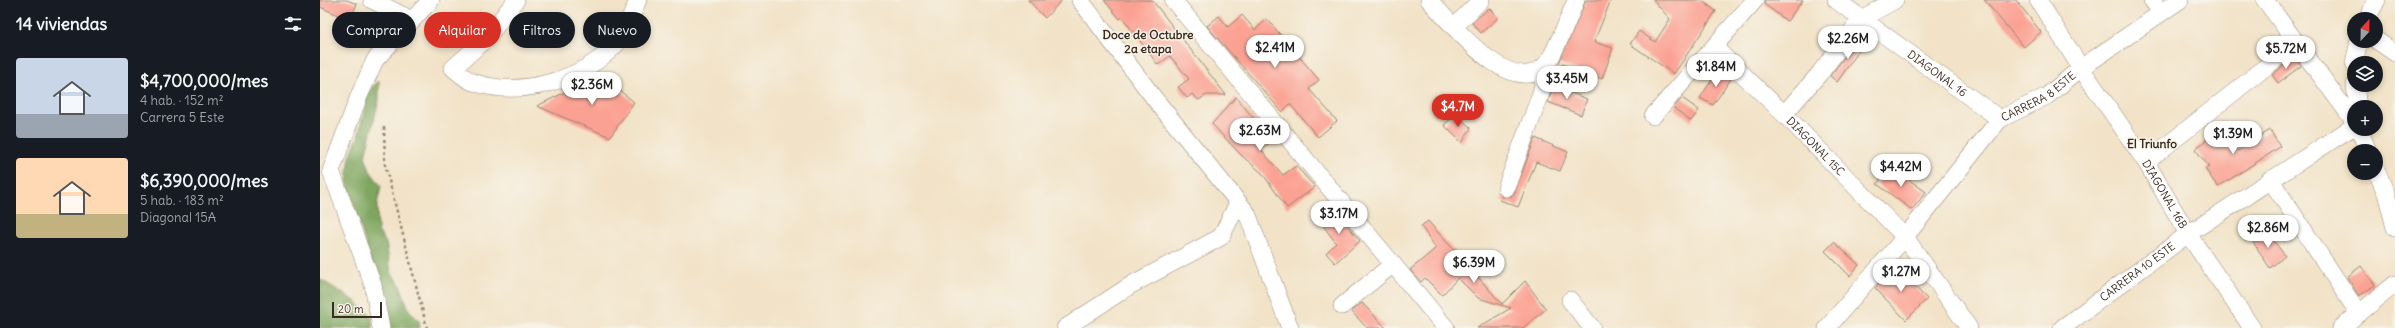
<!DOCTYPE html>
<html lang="es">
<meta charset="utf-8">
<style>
:root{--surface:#171b24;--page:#242831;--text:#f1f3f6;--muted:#9ea1a6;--accent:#d93025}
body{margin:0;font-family:Delius,sans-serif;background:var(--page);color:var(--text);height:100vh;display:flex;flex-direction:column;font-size:15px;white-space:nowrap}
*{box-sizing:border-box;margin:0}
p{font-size:13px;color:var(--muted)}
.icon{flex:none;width:22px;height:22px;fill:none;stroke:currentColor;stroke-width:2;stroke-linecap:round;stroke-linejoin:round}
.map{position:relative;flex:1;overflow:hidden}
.sheet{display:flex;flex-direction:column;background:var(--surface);width:320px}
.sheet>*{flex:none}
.top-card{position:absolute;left:12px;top:12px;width:380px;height:36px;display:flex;gap:8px}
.needle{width:26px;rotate:22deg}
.fabs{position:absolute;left:2027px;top:12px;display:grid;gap:8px}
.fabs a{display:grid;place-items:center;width:36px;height:36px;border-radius:50%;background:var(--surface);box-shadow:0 2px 6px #0003;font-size:20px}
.scale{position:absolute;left:12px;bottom:10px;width:50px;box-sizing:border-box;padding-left:4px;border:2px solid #3b2a1e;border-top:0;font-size:11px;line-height:14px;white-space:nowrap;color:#3b2a1e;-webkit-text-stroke:3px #f7f3e8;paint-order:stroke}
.price{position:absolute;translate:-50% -34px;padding:0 9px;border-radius:14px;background:#fff;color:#222;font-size:13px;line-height:26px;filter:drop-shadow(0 1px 2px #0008)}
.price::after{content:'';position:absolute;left:50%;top:24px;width:12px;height:9px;margin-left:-6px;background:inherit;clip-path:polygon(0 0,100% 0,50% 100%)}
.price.on{background:var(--accent);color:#fff}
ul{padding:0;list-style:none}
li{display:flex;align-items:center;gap:12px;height:100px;padding:0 16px}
li span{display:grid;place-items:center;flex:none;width:112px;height:80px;border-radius:4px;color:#555}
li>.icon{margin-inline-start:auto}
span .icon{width:48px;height:48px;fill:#fffc;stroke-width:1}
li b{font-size:17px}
h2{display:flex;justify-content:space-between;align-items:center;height:48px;padding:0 16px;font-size:17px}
.tag{padding:0 14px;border-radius:18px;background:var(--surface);box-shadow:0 2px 6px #0003;font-size:14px;line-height:36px}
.tag.on{background:var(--accent);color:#fff}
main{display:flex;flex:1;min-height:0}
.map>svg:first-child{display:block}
.forest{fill:#7ea65e;stroke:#5c683e}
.building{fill:#fba193}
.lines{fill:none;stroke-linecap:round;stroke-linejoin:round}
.minor-casing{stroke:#968673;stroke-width:18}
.path{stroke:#968673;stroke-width:2.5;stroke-dasharray:3 3;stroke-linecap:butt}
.minor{stroke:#fff;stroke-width:17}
.labels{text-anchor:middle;stroke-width:3;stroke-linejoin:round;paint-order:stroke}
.street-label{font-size:11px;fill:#3b2a1e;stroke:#f7f3e8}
.neighbourhood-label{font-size:12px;font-weight:bold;fill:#3b2a1e;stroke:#f7f3e8}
</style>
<main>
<section class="sheet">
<h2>14 viviendas<svg class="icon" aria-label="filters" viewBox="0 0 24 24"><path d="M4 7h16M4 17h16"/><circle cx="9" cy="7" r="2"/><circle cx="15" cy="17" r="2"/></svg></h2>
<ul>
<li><span style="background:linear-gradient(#c9d6e8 70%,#9aa5b1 0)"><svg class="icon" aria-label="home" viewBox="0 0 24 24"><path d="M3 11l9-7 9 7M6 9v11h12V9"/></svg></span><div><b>$4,700,000/mes</b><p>4 hab. · 152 m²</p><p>Carrera 5 Este</p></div></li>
<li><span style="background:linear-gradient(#ffd9b3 70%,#c2b280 0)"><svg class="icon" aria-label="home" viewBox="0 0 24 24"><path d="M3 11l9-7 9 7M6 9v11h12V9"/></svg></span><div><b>$6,390,000/mes</b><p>5 hab. · 183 m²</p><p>Diagonal 15A</p></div></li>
</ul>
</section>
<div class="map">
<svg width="2075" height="328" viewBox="0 0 2075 328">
<rect width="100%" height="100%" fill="#f7f3e8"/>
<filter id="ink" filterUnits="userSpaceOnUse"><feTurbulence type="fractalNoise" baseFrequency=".025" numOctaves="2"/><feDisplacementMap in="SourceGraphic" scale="8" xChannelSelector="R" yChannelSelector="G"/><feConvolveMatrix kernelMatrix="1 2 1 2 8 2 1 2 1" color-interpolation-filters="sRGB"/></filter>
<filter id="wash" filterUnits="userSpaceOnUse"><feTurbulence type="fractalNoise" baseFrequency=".012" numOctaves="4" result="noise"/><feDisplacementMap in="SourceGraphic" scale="16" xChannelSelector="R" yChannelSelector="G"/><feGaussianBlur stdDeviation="0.9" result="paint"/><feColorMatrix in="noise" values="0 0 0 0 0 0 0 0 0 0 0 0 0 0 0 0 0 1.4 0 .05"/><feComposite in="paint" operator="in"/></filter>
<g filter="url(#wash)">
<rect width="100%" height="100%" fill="#f2e3c8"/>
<path class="forest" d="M59 81V100L45 156 50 171 61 186 57 205 58 231 66 243 71 272 80 285 89 310 99 321 100 328H68L56 279 27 181 30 155 38 138 47 96 52 87Z
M0 279 35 301 51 316 53 328H0Z"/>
<g id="blocks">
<path class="building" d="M0 0H27L37 4 30 20 0 7Z
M708 0H742L725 18Z
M784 0H832L906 95H886L879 100 872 94 867 98 858 87 869 79 850 56 838 65 802 17 800 19Z
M1266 0H1291L1274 42 1293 48 1282 79 1239 63Z
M1333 0H1381L1396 11 1354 74 1310 44 1319 31 1335 42 1350 19Z
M1445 0H1483L1467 21 1444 4Z
M1664 0H1696L1721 32 1704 47Z
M1169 8 1178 18 1161 33 1152 23Z
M922 15 935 30 947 19 999 80 989 89 1017 121 998 137 970 104 962 112 887 26 899 16 908 27Z
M1541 36 1546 41 1517 82 1510 76Z
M1974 57 1981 66 1958 83 1952 75Z
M1399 69 1411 79 1393 105 1380 98Z
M280 75 314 102 290 137 217 106Z
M1233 86 1267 99 1261 115 1228 102Z
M916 97 952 141 941 150 963 175 976 166 995 187 967 208 942 173 921 155 892 124Z
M1362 98 1379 110 1371 121 1354 108Z
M1136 114 1151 128 1142 143 1124 125Z
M1900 129 1918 151 1950 130 1960 147 1898 187 1885 169 1889 167 1875 149Z
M1215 138 1248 152 1240 171 1216 162 1198 207 1180 200 1182 197 1192 196 1195 192Z
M1570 166 1606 192 1592 210 1557 184Z
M1014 209 1040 241 1015 263 1006 253 1016 243 999 220Z
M1108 221 1182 304 1205 281 1226 309 1203 328H1157L1191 308 1158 298 1138 278 1122 295 1105 278 1101 282 1090 270 1116 248 1101 226Z
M1946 230 1965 256 1950 268 1931 239Z
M1514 242 1539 265 1530 276 1505 251Z
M1574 265 1607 299 1586 320 1555 288Z
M2041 266 2055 285 2039 296 2027 277Z
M1042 303 1066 328H1047L1031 311Z"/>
</g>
</g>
<g filter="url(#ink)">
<use href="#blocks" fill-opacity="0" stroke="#968673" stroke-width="1"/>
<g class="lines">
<g class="minor-casing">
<g id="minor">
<path d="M52 0 92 20"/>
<path d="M196 0 166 39 133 68C139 73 146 80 153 82 201 99 265 79 298 42 307 31 312 13 318 0"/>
<path d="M760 0 834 98 927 213 970 328"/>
<path d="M853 0 1126 328"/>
<path d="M1109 0C1130 22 1195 105 1228 62 1235 52 1251 13 1256 0"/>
<path id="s1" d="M1516 0 1680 119"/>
<path id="s2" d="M1718 0 1761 68 1826 162 1868 234 1932 328"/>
<path d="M1832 0 1841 12"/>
<path d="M1945 0 2034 121"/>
<path d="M2047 19 2057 0"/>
<path d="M1134 27 1161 0"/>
<path d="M2056 40 2075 53"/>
<path id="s3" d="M1394 47 1464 114 1585 237 1649 328"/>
<path d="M2034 63 2039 41"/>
<path d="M2035 85 2038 107"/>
<path d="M1464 114 1500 73 1541 19 1575 0"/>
<path d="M1333 116 1435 0"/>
<path d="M2039 129 2048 151"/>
<path d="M1826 162 1976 43"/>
<path d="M2056 170 2066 193 2075 228"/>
<path d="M1950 179 2039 314"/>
<path d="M1186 188 1221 93 1228 62"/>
<path d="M1250 300 1272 328"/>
<path d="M1022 306 1073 264"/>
<path d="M61 328 53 285 11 171 39 96 55 60 111 0"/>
<path d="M745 328 811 285 901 237 918 203"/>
<path id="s4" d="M1507 328 1585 237 1680 119 1727 96 1761 68 1860 0"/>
<path id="s5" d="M1742 328 1868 234 2034 126"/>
<path d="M2021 328 2075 284"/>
</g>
</g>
<path class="path" d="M64 127 65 165 107 328"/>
<use href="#minor" class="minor"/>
</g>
</g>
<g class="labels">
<g class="street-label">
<text dy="4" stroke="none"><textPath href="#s1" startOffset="125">DIAGONAL 16</textPath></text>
<text dy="4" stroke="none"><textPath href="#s4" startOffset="316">CARRERA 8 ESTE</textPath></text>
<text dy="4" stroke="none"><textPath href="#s3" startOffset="142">DIAGONAL 15C</textPath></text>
<text dy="4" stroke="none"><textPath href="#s2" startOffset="232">DIAGONAL 16B</textPath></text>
<text dy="4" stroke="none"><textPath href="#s5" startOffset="94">CARRERA 10 ESTE</textPath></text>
</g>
<g class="neighbourhood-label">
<text x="828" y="39">Doce de Octubre<tspan x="828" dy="14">2a etapa</tspan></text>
<text x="1832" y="148">El Triunfo</text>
</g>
</g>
</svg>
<div class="fabs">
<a><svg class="needle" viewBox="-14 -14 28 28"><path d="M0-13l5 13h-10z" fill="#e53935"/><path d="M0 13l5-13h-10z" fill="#9ea1a6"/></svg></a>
<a><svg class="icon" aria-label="layers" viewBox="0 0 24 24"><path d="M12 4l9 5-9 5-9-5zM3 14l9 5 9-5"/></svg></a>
<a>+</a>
<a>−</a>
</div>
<div class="scale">20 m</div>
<b class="price" style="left:1528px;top:60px">$2.26M</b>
<b class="price" style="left:955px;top:69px">$2.41M</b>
<b class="price" style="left:1966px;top:70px">$5.72M</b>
<b class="price" style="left:1396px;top:88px">$1.84M</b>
<b class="price" style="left:1247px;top:100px">$3.45M</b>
<b class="price" style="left:272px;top:106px">$2.36M</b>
<b class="price on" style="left:1138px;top:128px">$4.7M</b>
<b class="price" style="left:940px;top:152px">$2.63M</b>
<b class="price" style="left:1913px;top:155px">$1.39M</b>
<b class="price" style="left:1581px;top:188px">$4.42M</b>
<b class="price" style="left:1019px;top:235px">$3.17M</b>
<b class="price" style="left:1948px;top:249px">$2.86M</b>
<b class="price" style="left:1154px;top:284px">$6.39M</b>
<b class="price" style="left:1581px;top:293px">$1.27M</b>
<div class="top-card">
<a class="tag">Comprar</a>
<a class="tag on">Alquilar</a>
<a class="tag">Filtros</a>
<a class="tag">Nuevo</a>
</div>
</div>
</main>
